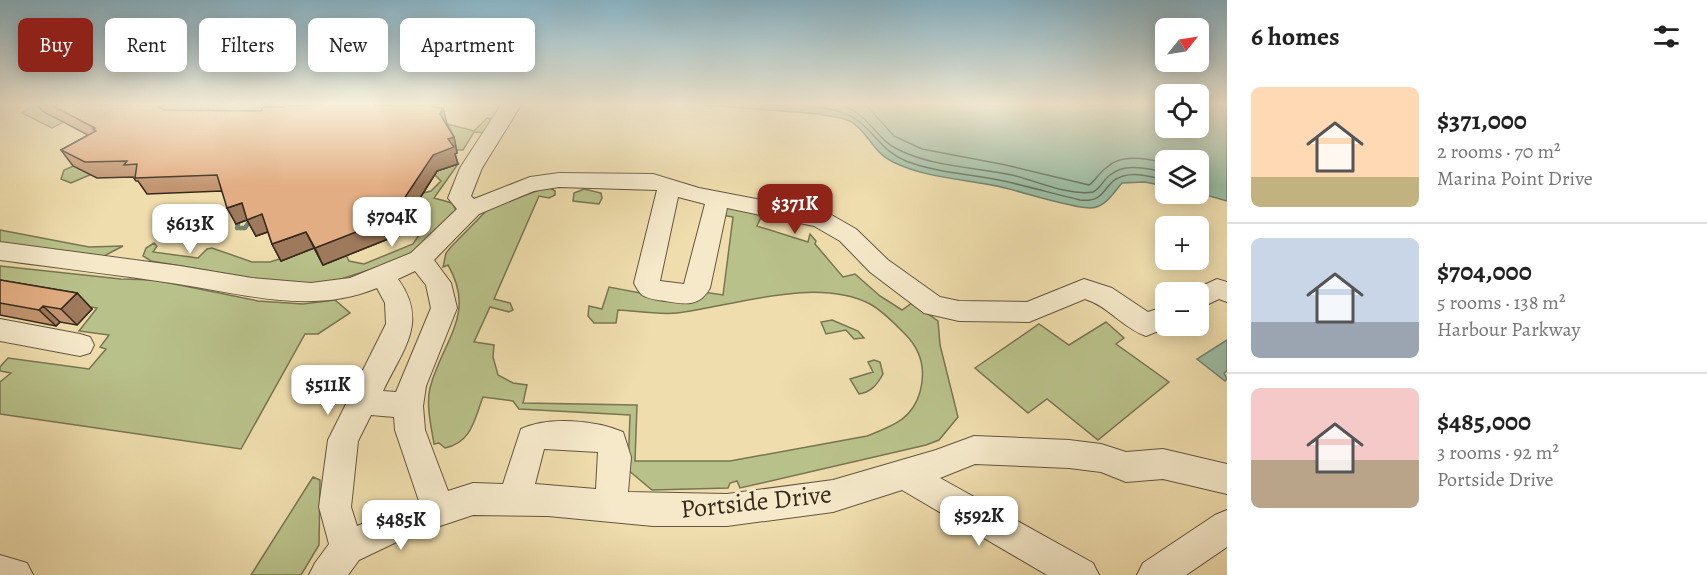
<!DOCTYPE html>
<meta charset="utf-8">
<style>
:root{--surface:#fff;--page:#f6f6f6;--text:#222;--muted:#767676;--line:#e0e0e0;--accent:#8f2418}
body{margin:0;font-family:Alegreya,serif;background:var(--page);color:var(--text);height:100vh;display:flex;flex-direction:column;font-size:22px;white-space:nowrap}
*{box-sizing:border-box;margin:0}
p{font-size:20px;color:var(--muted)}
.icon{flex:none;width:33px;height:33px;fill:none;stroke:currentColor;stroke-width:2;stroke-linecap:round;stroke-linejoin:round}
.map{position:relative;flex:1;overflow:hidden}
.panel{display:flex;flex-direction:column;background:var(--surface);width:480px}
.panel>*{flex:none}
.guide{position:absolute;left:18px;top:18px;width:570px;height:54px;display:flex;gap:12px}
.needle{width:39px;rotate:60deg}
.buttons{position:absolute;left:1155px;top:18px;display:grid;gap:12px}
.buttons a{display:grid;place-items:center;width:54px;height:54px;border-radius:9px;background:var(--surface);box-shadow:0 3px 15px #0003;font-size:30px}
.price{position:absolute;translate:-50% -51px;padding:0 14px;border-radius:12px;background:#fff;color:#222;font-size:20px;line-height:39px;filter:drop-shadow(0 2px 3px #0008)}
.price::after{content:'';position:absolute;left:50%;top:36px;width:18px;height:14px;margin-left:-9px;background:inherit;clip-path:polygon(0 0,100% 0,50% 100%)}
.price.on{background:var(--accent);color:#fff}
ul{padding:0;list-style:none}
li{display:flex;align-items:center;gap:18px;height:150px;padding:0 24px}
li+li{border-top:2px solid var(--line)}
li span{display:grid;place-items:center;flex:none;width:168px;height:120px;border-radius:9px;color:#555}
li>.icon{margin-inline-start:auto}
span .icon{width:72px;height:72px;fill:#fffc;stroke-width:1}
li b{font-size:26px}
h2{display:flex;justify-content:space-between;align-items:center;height:72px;padding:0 24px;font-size:26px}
.tag{padding:0 21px;border-radius:9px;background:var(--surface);box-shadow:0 3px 15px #0003;font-size:21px;line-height:54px}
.tag.on{background:var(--accent);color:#fff}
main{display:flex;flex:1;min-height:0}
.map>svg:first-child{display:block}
.green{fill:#b9c18a;stroke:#787552;stroke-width:1.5}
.water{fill:#9bbda4;stroke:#73826d;stroke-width:1.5}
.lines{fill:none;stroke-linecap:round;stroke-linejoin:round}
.shore{stroke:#687360;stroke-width:1.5}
.stream{stroke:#73826d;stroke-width:4.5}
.minor-casing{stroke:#645640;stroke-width:2}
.minor{fill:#f5e9ca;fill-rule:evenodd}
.wall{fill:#c29570;stroke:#36291b;stroke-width:1.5}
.shaded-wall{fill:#9e795b;stroke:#36291b;stroke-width:1.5}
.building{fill:#e2ad82;stroke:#36291b;stroke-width:1.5}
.labels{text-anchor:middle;stroke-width:6;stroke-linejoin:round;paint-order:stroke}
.near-street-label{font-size:26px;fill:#36291b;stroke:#f5e9ca}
</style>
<main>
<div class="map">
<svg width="1227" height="575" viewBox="0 0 1227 575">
<rect width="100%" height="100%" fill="#efddad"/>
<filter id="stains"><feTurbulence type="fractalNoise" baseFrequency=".00333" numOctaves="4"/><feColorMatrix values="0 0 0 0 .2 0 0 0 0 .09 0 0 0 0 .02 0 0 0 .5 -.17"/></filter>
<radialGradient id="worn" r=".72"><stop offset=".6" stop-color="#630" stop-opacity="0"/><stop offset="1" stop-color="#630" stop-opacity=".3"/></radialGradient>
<path class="green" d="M34 105H52L64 122 52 128 22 113Z
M487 118 493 120 486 133 474 132 463 150H456L444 130 447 124 474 131Z
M78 164 92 174 71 183 61 179 64 170Z
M458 164 434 198 452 203 456 210 424 246 400 260 338 280 311 284 251 278 151 261 143 256 146 248 154 243 157 246 153 252 198 258 207 249 212 248 252 262H270L314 248 323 265 346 255 349 261 364 264 413 244 419 235 399 226 403 225 423 193 431 191 441 181 435 175 437 171Z
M548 187 555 191V195L549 198 539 196 494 299 510 303 513 310 509 312 490 307 474 342 494 345 493 357 498 375 513 383 527 385 523 403 637 405 635 461H730L867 436C892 426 912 420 920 392 926 370 921 350 905 334 895 324 883 311 870 304 816 276 734 306 677 313 658 315 637 311 618 310L616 323H594L588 316 589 306 602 309 609 287 661 297 703 292 723 295 733 217 722 215 720 210 730 205 738 210 762 215 757 226 808 242 810 234 816 241 815 244 843 277 855 274 880 296 902 310 912 303 938 321 940 345 958 417 939 440 926 445 740 488 737 481 730 483 728 488 652 490 628 470 630 415 519 409 513 401 483 397C474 420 472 442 445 448L439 443 434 444C431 426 426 405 430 388 442 341 477 315 448 265L443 267 446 253 451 247 489 208Z
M584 189 601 193 602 198 599 204 573 201 574 193Z
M0 230 89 247 123 246 102 257 0 246Z
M0 266 121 279 155 280 258 301 303 304 335 300 350 313 318 334H305L241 449 0 414V382L11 373 0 371V367L8 358 89 369 106 349 100 347 109 335 79 331 97 308 0 292Z
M832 320 858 331 864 338 854 339 846 330 826 334 821 322Z
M1106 322 1124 338 1116 344 1169 382 1098 440 1047 399 1028 413 975 368 1039 324 1069 345Z
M874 360 880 362 883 374C877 385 871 392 859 394L850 379 873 372 868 362Z
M313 477 320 480 319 545 301 575H251Z"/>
<path class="water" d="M132 105H317L268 127Z
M704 105H1165L1166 128H1198L1199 105H1227V201L1199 193 1198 160H1166L1165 186 1145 182 1122 183C1113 193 1106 207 1091 208 1072 208 1026 193 1005 188 968 179 928 179 893 162 872 152 868 131 850 121 841 117 828 116 819 114Z
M1227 340V371L1224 373 1227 379 1225 381 1197 359Z"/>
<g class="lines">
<path class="shore" d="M791 105C813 107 839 107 857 120 876 134 883 152 906 161 937 173 972 174 1004 181 1030 187 1055 194 1080 200 1108 203 1102 182 1123 176 1137 172 1152 177 1166 180
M842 105C872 117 875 139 899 150 934 167 975 167 1012 175 1037 181 1068 196 1093 192 1101 188 1103 180 1110 175 1125 162 1148 169 1166 172
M866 105 894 136 922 149 1006 165 1089 185C1096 180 1099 173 1106 168 1121 153 1147 159 1166 163"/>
<path class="stream" d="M238 224 237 228H245L251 219"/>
<g class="minor-casing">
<path id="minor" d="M501 105H521L482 168 471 196 474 199 530 177 559 173 653 174 699 188 828 213 856 229 888 260 940 297 959 301 1027 302 1084 279 1112 288 1148 312 1166 306V326H1171L1146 336C1123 328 1108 306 1085 299L1029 322 959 321 924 313 870 272 840 241 814 226 727 208 710 288C699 308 684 304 665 301 658 300 648 299 642 295 639 292 636 287 634 283L657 190 559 187 534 191 479 214 434 260 451 283 457 308 426 386 423 406 425 430 448 491 473 483 503 484 521 429C548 416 596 420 623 432L631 457 628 492 727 494 833 480 936 450 974 436 1069 440 1101 444 1126 452 1163 449 1227 464V494L1163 479 1126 482 1101 472 1069 468 975 464 940 478 1093 563 1099 575H1047L902 490 833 512 727 526H653L548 516 473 515 407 537 359 560 348 575H309L315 563 329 544 319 507 328 440 386 324 385 303 377 288C312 315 244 294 178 284 119 275 59 268 0 260V242L180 266 252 278 311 283 350 278 411 253 457 209 448 198 460 168ZM678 197 705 204 684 284 660 281ZM415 271 426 285 431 308 396 392 383 391C403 349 429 322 398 279ZM371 415 394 417 395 430 419 501 357 526 351 507 358 441ZM544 449 598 452 596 489 535 484Z
M1217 279 1227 282V302L1219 299 1198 309V292H1189Z
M0 319 80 334 90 337 94 345 90 353 80 356 0 341Z
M1227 510V547L1186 575H1137L1143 563 1215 515Z
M0 555 27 563 33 575H0Z"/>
</g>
<use href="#minor" class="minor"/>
</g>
<path class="wall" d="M38 105H155L164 110 447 124 454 137 457 153 455 154 458 164 437 171 403 225 385 232 388 239 323 265 314 248 281 261 272 244 268 232 256 236 247 220 236 224 222 191 147 194 138 181H136L133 177 97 178 73 166 61 150 88 135 42 111Z
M0 280 77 293 92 309 77 325 60 322 56 326 0 315Z"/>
<path class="shaded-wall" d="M443 108 447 124 444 130 440 114Z
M454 137 457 153 455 154 458 164 437 171 403 225 385 232 388 239 323 265 315 248 378 217 448 139Z
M242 203 262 214 270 231 256 236 247 220 236 224 227 208Z
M306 232 314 248 281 261 272 244Z
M77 293 92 309 77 325 61 309Z
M43 306 60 322 56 326 39 310Z"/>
<path class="building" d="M51 105H155L164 110 261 111 263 107H284L287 105H423L443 108 440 114 454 137 448 139 454 147 433 155 398 208 378 217 382 222 315 248 306 232 272 244 262 214 247 220 242 203 227 208 217 175 135 178 137 164 124 165 127 161 85 162 61 150 96 131 93 129 95 128Z
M0 280 77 293 61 309 43 306 39 310 0 303Z"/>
<linearGradient id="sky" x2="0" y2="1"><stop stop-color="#89b8cd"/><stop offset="0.56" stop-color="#f8f0da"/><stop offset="1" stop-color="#f8f0da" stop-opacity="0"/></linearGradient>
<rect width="1227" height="186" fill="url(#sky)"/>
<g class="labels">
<g class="near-street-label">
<text transform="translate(756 501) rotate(-6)" y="9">Portside Drive</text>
</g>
</g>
<rect width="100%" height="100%" filter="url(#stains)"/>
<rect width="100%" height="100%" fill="url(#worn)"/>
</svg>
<div class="buttons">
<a><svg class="needle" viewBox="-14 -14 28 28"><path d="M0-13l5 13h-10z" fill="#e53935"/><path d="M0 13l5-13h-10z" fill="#767676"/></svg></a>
<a><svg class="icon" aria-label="locate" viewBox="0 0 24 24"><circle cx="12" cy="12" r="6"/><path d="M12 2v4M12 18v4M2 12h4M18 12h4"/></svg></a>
<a><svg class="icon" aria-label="layers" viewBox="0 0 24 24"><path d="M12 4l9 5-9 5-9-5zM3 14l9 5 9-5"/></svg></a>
<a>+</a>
<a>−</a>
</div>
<b class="price on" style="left:795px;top:235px">$371K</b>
<b class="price" style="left:392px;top:248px">$704K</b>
<b class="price" style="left:190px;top:255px">$613K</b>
<b class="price" style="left:328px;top:416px">$511K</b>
<b class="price" style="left:979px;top:547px">$592K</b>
<b class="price" style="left:401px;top:551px">$485K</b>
<div class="guide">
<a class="tag on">Buy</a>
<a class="tag">Rent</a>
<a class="tag">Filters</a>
<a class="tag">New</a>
<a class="tag">Apartment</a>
</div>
</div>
<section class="panel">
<h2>6 homes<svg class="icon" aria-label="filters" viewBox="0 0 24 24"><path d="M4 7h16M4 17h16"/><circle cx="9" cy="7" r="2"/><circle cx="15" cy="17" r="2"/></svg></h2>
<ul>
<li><span style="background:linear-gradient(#ffd9b3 75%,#c2b280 0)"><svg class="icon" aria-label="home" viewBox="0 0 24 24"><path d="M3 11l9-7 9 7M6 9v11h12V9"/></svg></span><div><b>$371,000</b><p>2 rooms · 70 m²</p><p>Marina Point Drive</p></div></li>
<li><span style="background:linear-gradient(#c9d6e8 70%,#9aa5b1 0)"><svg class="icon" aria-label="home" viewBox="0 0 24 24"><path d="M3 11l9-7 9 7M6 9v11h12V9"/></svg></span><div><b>$704,000</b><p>5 rooms · 138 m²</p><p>Harbour Parkway</p></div></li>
<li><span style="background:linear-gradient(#f6c9c9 60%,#b9a48a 0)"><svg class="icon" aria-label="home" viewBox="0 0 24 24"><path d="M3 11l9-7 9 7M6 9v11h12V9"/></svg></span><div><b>$485,000</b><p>3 rooms · 92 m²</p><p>Portside Drive</p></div></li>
</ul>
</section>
</main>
